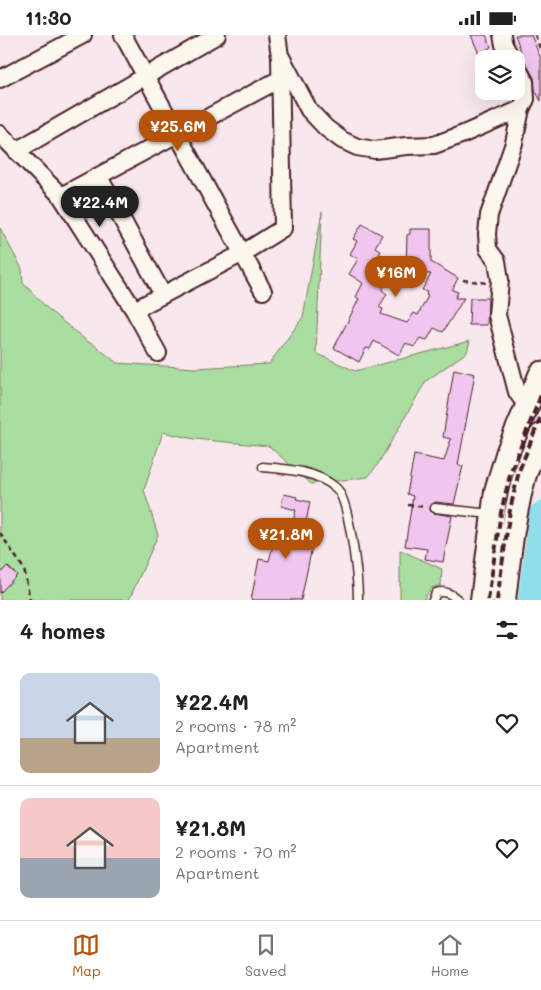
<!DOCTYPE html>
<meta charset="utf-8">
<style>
:root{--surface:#fff;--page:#f6f6f6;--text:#202124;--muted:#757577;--line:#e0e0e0;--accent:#b45309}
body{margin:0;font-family:Mali,sans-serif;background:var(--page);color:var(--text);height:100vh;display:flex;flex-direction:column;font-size:19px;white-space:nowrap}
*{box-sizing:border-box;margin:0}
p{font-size:16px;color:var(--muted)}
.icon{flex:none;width:28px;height:28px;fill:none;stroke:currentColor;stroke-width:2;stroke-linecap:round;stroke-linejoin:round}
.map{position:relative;height:565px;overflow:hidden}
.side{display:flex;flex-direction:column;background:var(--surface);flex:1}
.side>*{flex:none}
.controls{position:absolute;left:475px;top:15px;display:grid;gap:10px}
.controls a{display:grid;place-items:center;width:50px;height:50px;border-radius:10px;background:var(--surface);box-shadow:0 5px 20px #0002;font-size:25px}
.price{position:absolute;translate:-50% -42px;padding:0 11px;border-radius:18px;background:var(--accent);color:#fff;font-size:16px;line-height:32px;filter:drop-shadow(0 1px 2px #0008)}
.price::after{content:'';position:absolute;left:50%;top:30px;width:15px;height:11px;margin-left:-8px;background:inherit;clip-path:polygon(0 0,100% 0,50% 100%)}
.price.current{background:#222;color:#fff}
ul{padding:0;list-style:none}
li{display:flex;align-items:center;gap:15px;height:125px;padding:0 20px}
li+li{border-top:1px solid var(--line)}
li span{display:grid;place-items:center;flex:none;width:140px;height:100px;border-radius:10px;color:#555}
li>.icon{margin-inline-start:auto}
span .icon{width:60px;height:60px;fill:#fffc;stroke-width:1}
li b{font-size:21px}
h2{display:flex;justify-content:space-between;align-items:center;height:60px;padding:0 20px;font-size:21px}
.status{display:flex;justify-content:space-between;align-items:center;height:35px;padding:0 25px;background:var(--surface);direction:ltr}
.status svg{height:14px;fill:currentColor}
.tab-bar{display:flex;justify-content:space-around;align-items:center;height:70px;border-top:1px solid var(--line);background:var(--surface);font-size:14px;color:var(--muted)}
.tab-bar a{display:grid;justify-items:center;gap:2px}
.tab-bar .current{color:var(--accent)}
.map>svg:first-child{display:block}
.green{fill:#aadea0;stroke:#7a7e66}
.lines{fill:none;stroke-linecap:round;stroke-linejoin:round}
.river{stroke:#8edfea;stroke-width:24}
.building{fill:#f0c6ee;stroke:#4a1f2b}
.lane-casing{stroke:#4a1f2b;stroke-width:11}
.street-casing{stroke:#4a1f2b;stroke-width:20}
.secondary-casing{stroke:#4a1f2b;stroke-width:26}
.path{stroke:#4a1f2b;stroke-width:2.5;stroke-dasharray:5 4;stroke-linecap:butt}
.lane{stroke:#fbf7ec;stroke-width:8}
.street{stroke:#fbf7ec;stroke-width:16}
.secondary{stroke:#fbf7ec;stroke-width:22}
.rail{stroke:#4a1f2b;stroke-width:4;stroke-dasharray:8 4;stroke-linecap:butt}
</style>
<div class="status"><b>11:30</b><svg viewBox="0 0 49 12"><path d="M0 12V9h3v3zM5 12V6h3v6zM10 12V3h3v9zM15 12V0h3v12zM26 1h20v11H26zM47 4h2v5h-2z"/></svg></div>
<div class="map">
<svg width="541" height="565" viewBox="0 0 541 565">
<rect width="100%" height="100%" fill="#f8e8ed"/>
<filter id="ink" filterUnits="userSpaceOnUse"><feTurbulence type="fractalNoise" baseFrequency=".02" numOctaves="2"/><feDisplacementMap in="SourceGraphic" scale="10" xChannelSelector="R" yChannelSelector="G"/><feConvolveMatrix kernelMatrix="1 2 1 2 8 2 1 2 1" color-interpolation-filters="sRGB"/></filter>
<g filter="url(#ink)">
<path class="green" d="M322 177 316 318 355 336 470 306 467 317 426 346 378 429 368 442 311 449 269 411 194 404 163 397 144 455 158 500 129 565H0V193L22 234 23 248 50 276 88 307 92 308 117 328 195 333 269 329 303 282Z
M400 515 442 534 441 550 431 553 425 562V565H400Z"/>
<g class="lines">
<path class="river" d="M530 565 541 479"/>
</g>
<path class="building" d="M471 0H486L491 12 479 19Z
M515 0H531L541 24V66L535 55 534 43 524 25Z
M362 189 382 200 375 212 381 216 372 234 388 243 382 255 387 259 379 272 383 274 381 279 407 288 414 278 418 280 428 261 426 260 427 257 422 255 431 239 406 238 407 200 410 199V194H431V227L458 243 452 255 458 257 455 263H464L443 297 434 293 427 305 420 303 414 312 406 308 399 320 374 306 370 314 366 313 359 327 334 313 359 264 356 262 363 248 349 239 358 224 350 219 357 206 353 204Z
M470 263H488L487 290H469Z
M454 334 475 339 458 430 463 431 454 469 435 467 430 472V476L434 478 452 481 443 527 425 524 427 514 405 511 413 461 407 459 414 420 444 426 451 404 443 402Z
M284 459 297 462 296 464 310 467 303 502 308 503V506L313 507 301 565H251L259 524 269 526 275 502 288 505 296 475 281 471Z
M7 531 17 540 0 558V539Z"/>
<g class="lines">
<g class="lane-casing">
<path id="lane" d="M263 432C287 434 317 436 336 453 350 465 358 545 358 565
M435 473 490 479
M433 565 436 558C445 555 451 559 458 565"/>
</g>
<g class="street-casing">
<path id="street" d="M123 0 263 256
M502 0 504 10 512 24
M281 22 309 75 326 93 342 105 357 112 375 115 406 111 434 110 461 100 521 74
M516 30 525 47 526 64 521 74 514 108 489 180 487 199 488 214 497 226 500 245 497 280 517 357 521 363 529 366
M0 44 83 0
M0 99 61 161 134 275 158 318
M16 116 217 0
M99 142 163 260
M61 161 280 44
M134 275 243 218 283 193 280 21 277 0"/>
</g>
<g class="secondary-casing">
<path id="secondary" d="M482 565 496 456 508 416 541 338
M504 565C509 524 513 483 524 443 528 428 535 414 541 400"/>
</g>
<path class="path" d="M535 0 541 16
M463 245 487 248
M408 470 426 472
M0 498 24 534 30 565"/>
<use href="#lane" class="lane"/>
<use href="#street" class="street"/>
<use href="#secondary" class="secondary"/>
<path class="rail" d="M488 565 501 477 511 436 541 360
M497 565 510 475 519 436 541 381"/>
</g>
</g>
</svg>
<div class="controls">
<a><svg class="icon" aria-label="layers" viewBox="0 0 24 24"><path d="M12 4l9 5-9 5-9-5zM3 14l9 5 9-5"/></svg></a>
</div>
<b class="price" style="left:178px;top:117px">¥25.6M</b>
<b class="price current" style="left:100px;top:193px">¥22.4M</b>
<b class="price" style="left:396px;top:263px">¥16M</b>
<b class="price" style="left:286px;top:525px">¥21.8M</b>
</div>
<section class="side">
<h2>4 homes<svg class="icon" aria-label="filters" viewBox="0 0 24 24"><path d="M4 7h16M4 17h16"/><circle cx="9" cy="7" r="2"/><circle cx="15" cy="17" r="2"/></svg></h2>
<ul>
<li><span style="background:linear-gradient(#c9d6e8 65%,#b9a48a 0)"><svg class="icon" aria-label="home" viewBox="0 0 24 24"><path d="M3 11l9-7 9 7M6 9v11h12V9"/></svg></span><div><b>¥22.4M</b><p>2 rooms · 78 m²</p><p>Apartment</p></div><svg class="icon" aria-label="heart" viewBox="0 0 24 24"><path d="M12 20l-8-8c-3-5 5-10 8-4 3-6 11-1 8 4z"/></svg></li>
<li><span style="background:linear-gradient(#f6c9c9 60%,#9aa5b1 0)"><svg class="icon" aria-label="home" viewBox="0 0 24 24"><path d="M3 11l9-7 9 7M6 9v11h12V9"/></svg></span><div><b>¥21.8M</b><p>2 rooms · 70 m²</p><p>Apartment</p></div><svg class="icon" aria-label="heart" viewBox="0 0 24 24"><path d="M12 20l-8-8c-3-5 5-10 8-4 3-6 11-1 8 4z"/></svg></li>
</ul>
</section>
<nav class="tab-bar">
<a class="current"><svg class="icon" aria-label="map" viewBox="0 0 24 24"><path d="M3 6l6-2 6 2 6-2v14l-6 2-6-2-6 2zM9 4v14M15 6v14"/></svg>Map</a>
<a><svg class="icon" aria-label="saved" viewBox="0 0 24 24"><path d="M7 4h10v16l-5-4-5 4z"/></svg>Saved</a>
<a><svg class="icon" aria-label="home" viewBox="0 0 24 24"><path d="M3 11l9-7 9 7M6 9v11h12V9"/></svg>Home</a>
</nav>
